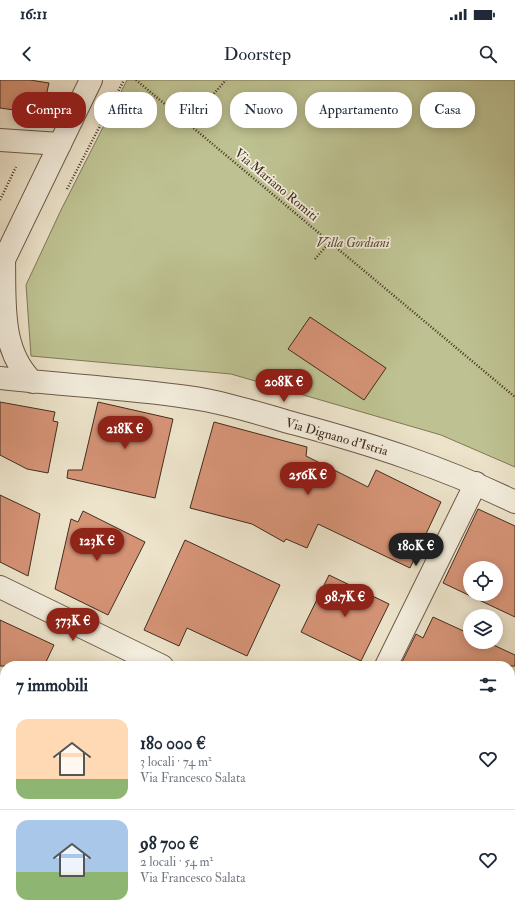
<!DOCTYPE html>
<html lang="it">
<meta charset="utf-8">
<style>
:root{--surface:#fff;--page:#f2f2f3;--text:#1f2937;--muted:#747a83;--line:#e0e1e3;--accent:#8f2418}
body{margin:0;font-family:"IM FELL Double Pica",serif;background:var(--page);color:var(--text);height:100vh;display:flex;flex-direction:column;font-size:15px;white-space:nowrap}
*{box-sizing:border-box;margin:0}
p{font-size:13px;color:var(--muted)}
.icon{flex:none;width:22px;height:22px;fill:none;stroke:currentColor;stroke-width:2;stroke-linecap:round;stroke-linejoin:round}
.map{position:relative;flex:1;overflow:hidden}
.drawer{position:absolute;left:0px;top:581px;width:515px;height:256px;display:flex;flex-direction:column;background:var(--surface);border-radius:16px 16px 0 0;box-shadow:0 2px 10px #0003}
.drawer>*{flex:none}
.top-card{position:absolute;left:12px;top:12px;width:491px;height:36px;display:flex;gap:8px}
.controls{position:absolute;left:463px;top:481px;display:grid;gap:8px}
.controls a{display:grid;place-items:center;width:40px;height:40px;border-radius:50%;background:var(--surface);box-shadow:0 2px 10px #0003;font-size:20px}
.price{position:absolute;translate:-50% -34px;padding:0 9px;border-radius:14px;background:var(--accent);color:#fff;font-size:13px;line-height:26px;filter:drop-shadow(0 1px 2px #0008)}
.price::after{content:'';position:absolute;left:50%;top:24px;width:12px;height:9px;margin-left:-6px;background:inherit;clip-path:polygon(0 0,100% 0,50% 100%)}
.price.on{background:#222;color:#fff}
ul{padding:0;list-style:none}
li{display:flex;align-items:center;gap:12px;height:100px;padding:0 16px}
li+li{border-top:1px solid var(--line)}
li span{display:grid;place-items:center;flex:none;width:112px;height:80px;border-radius:12px;color:#555}
li>.icon{margin-inline-start:auto}
span .icon{width:48px;height:48px;fill:#fffc;stroke-width:1}
li b{font-size:17px}
h2{display:flex;justify-content:space-between;align-items:center;height:48px;padding:0 16px;font-size:17px}
.pill{padding:0 14px;border-radius:16px;background:var(--surface);box-shadow:0 2px 10px #0003;font-size:14px;line-height:36px}
.pill.on{background:var(--accent);color:#fff}
.status{display:flex;justify-content:space-between;align-items:center;height:28px;padding:0 20px;background:var(--surface);direction:ltr}
.status svg{height:11px;fill:currentColor}
header{display:flex;justify-content:space-between;align-items:center;height:52px;padding:0 16px;background:var(--surface);font-size:18px;font-weight:600}
.map>svg:first-child{display:block}
.green{fill:#bec292;stroke:#807858}
.building{fill:#d59376;stroke:#422d1e;fill-rule:evenodd}
.lines{fill:none;stroke-linecap:round;stroke-linejoin:round}
.service-casing{stroke:#6c5a49;stroke-width:14}
.minor-casing{stroke:#6c5a49;stroke-width:24}
.tertiary-casing{stroke:#6c5a49;stroke-width:24}
.path{stroke:#422d1e;stroke-width:2.5;stroke-dasharray:1 2;stroke-linecap:butt}
.service{stroke:#f3eddd;stroke-width:12}
.minor{stroke:#f3eddd;stroke-width:22}
.tertiary{stroke:#f3eddd;stroke-width:22}
.labels{text-anchor:middle;stroke-width:3.5;stroke-linejoin:round;paint-order:stroke}
.street-label{font-size:13px;fill:#422d1e;stroke:#f3eddd}
.park-label{font-size:13px;font-style:italic;fill:#5b4b35;stroke:#f3eddd}
</style>
<div class="status"><b>16:11</b><svg viewBox="0 0 49 12"><path d="M0 12V9h3v3zM5 12V6h3v6zM10 12V3h3v9zM15 12V0h3v12zM26 1h20v11H26zM47 4h2v5h-2z"/></svg></div>
<header><svg class="icon" aria-label="back" viewBox="0 0 24 24"><path d="M15 5l-7 7 7 7"/></svg>Doorstep<svg class="icon" aria-label="search" viewBox="0 0 24 24"><circle cx="10" cy="10" r="6"/><path d="M15 15l6 6"/></svg></header>
<div class="map">
<svg width="515" height="837" viewBox="0 0 515 837">
<rect width="100%" height="100%" fill="#ece3ca"/>
<filter id="stains"><feTurbulence type="fractalNoise" baseFrequency=".005" numOctaves="4"/><feColorMatrix values="0 0 0 0 .2 0 0 0 0 .09 0 0 0 0 .02 0 0 0 .5 -.17"/></filter>
<radialGradient id="worn" r=".72"><stop offset=".6" stop-color="#630" stop-opacity="0"/><stop offset="1" stop-color="#630" stop-opacity=".3"/></radialGradient>
<path class="green" d="M127 0H515V387L441 355 231 294 31 276 26 205 61 130Z"/>
<path class="building" d="M0 0H30L49 3 42 34 0 28Z
M310 237 386 288 364 320 288 269Z
M0 322 55 332 53 341 58 342 48 393 27 389 0 375Z
M98 322 173 339 155 418 67 398 68 390H82Z
M214 342 307 367 306 376 368 407 376 390 441 422 410 488 318 444 307 468 286 459 284 462 252 444 190 428Z
M0 415 40 434 28 496 0 482Z
M478 429 515 446V537L443 503ZM470 488H496V514H470Z
M83 431 145 462 108 535 55 509 71 439 78 442Z
M185 460 280 505 247 576 187 548 179 566 144 550Z
M329 495 389 524 361 581 301 552Z
M433 537 470 554V562H487L515 575V586H400L416 554 423 558Z
M0 540 54 565 44 586H0Z"/>
<g class="lines">
<g class="service-casing">
<path id="service" d="M510 640 515 630"/>
</g>
<g class="minor-casing">
<path id="minor" d="M0 60 60 64
M4 180C5 223 0 271 33 302
M0 298C62 305 125 308 187 317 224 322 260 334 296 344 374 365 442 387 515 422
M0 507 162 586
M386 586 476 403
M510 810 515 813
M385 832 395 837
M78 837 81 832
M321 837 324 832"/>
</g>
<g class="tertiary-casing">
<path id="tertiary" d="M0 188 91 0"/>
</g>
<path class="path" d="M136 0 515 317
M188 43 226 0
M67 109 124 0
M0 120 16 87
M315 179 330 162"/>
<use href="#service" class="service"/>
<use href="#minor" class="minor"/>
<use href="#tertiary" class="tertiary"/>
</g>
<g class="labels">
<g class="street-label">
<text transform="translate(277 104) rotate(40)" y="5">Via Mariano Romiti</text>
<text transform="translate(337 356) rotate(16)" y="5">Via Dignano d'Istria</text>
</g>
<g class="park-label">
<text x="353" y="167">Villa Gordiani</text>
</g>
</g>
<rect width="100%" height="100%" filter="url(#stains)"/>
<rect width="100%" height="100%" fill="url(#worn)"/>
</svg>
<div class="controls">
<a><svg class="icon" aria-label="locate" viewBox="0 0 24 24"><circle cx="12" cy="12" r="6"/><path d="M12 2v4M12 18v4M2 12h4M18 12h4"/></svg></a>
<a><svg class="icon" aria-label="layers" viewBox="0 0 24 24"><path d="M12 4l9 5-9 5-9-5zM3 14l9 5 9-5"/></svg></a>
</div>
<b class="price" style="left:284px;top:323px">208K €</b>
<b class="price" style="left:125px;top:370px">218K €</b>
<b class="price" style="left:308px;top:416px">256K €</b>
<b class="price" style="left:97px;top:482px">123K €</b>
<b class="price on" style="left:416px;top:487px">180K €</b>
<b class="price" style="left:345px;top:538px">98.7K €</b>
<b class="price" style="left:73px;top:562px">373K €</b>
<div class="top-card">
<a class="pill on">Compra</a>
<a class="pill">Affitta</a>
<a class="pill">Filtri</a>
<a class="pill">Nuovo</a>
<a class="pill">Appartamento</a>
<a class="pill">Casa</a>
</div>
<section class="drawer">
<h2>7 immobili<svg class="icon" aria-label="filters" viewBox="0 0 24 24"><path d="M4 7h16M4 17h16"/><circle cx="9" cy="7" r="2"/><circle cx="15" cy="17" r="2"/></svg></h2>
<ul>
<li><span style="background:linear-gradient(#ffd9b3 75%,#8fb573 0)"><svg class="icon" aria-label="home" viewBox="0 0 24 24"><path d="M3 11l9-7 9 7M6 9v11h12V9"/></svg></span><div><b>180 000 €</b><p>3 locali · 74 m²</p><p>Via Francesco Salata</p></div><svg class="icon" aria-label="heart" viewBox="0 0 24 24"><path d="M12 20l-8-8c-3-5 5-10 8-4 3-6 11-1 8 4z"/></svg></li>
<li><span style="background:linear-gradient(#a9c7e8 65%,#8fb573 0)"><svg class="icon" aria-label="home" viewBox="0 0 24 24"><path d="M3 11l9-7 9 7M6 9v11h12V9"/></svg></span><div><b>98 700 €</b><p>2 locali · 54 m²</p><p>Via Francesco Salata</p></div><svg class="icon" aria-label="heart" viewBox="0 0 24 24"><path d="M12 20l-8-8c-3-5 5-10 8-4 3-6 11-1 8 4z"/></svg></li>
</ul>
</section>
</div>
